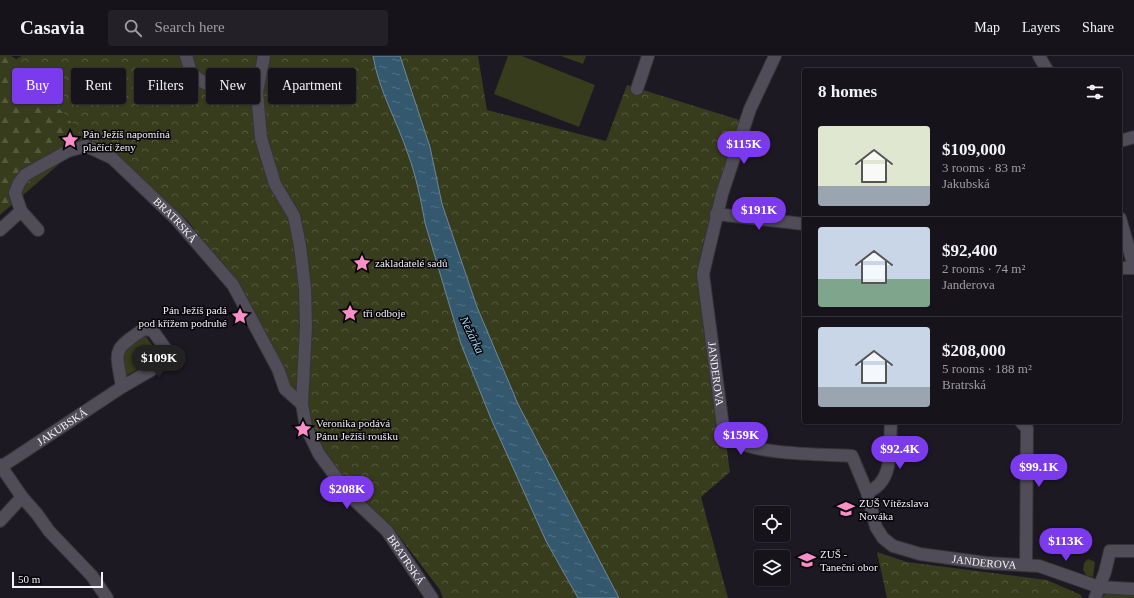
<!DOCTYPE html>
<meta charset="utf-8">
<style>
:root{--surface:#16131a;--page:#232027;--text:#f1f3f6;--muted:#9e9ea2;--line:#353239;--accent:#7c3aed}
body{margin:0;font-family:"Times New Roman",serif;background:var(--page);color:var(--text);height:100vh;display:flex;flex-direction:column;font-size:15px;white-space:nowrap}
*{box-sizing:border-box;margin:0}
p{font-size:13px;color:var(--muted)}
.icon{flex:none;width:22px;height:22px;fill:none;stroke:currentColor;stroke-width:2;stroke-linecap:round;stroke-linejoin:round}
.map{position:relative;flex:1;overflow:hidden}
.panel{position:absolute;left:802px;top:12px;width:320px;height:356px;display:flex;flex-direction:column;background:var(--surface);border-radius:4px;box-shadow:0 1px 3px #0004,0 0 0 1px var(--line)}
.panel>*{flex:none}
.guide{position:absolute;left:12px;top:12px;width:380px;height:36px;display:flex;gap:8px}
.fabs{position:absolute;left:754px;top:450px;display:grid;gap:8px}
.fabs a{display:grid;place-items:center;width:36px;height:36px;border-radius:4px;background:var(--surface);box-shadow:0 1px 3px #0004,0 0 0 1px var(--line);font-size:20px}
.scale{position:absolute;left:12px;bottom:10px;width:91px;box-sizing:border-box;padding-left:4px;border:2px solid #f4f1f9;border-top:0;font-size:11px;line-height:14px;white-space:nowrap;color:#f4f1f9;-webkit-text-stroke:3px #070509;paint-order:stroke}
.price{position:absolute;translate:-50% -34px;padding:0 9px;border-radius:14px;background:var(--accent);color:#fff;font-size:13px;line-height:26px;filter:drop-shadow(0 1px 2px #0008)}
.price::after{content:'';position:absolute;left:50%;top:24px;width:12px;height:9px;margin-left:-6px;background:inherit;clip-path:polygon(0 0,100% 0,50% 100%)}
.price.active{background:#222;color:#fff}
ul{padding:0;list-style:none}
li{display:flex;align-items:center;gap:12px;height:100px;padding:0 16px}
li+li{border-top:1px solid var(--line)}
li span{display:grid;place-items:center;flex:none;width:112px;height:80px;border-radius:4px;color:#555}
li>.icon{margin-inline-start:auto}
span .icon{width:48px;height:48px;fill:#fffc;stroke-width:1}
li b{font-size:17px}
h2{display:flex;justify-content:space-between;align-items:center;height:48px;padding:0 16px;font-size:17px}
.chip{padding:0 14px;border-radius:4px;background:var(--surface);box-shadow:0 1px 3px #0004,0 0 0 1px var(--line);font-size:14px;line-height:36px}
.chip.active{background:var(--accent);color:#fff}
header{display:flex;align-items:center;gap:24px;box-sizing:border-box;height:56px;padding:0 20px;background:var(--surface);border-bottom:1px solid var(--line)}
header strong{font-size:19px}
nav{display:flex;gap:22px;margin-inline-start:auto;font-size:14px}
.search{width:280px;height:36px;background:var(--page);display:flex;align-items:center;gap:10px;box-sizing:border-box;padding:0 14px;border-radius:4px;color:var(--muted);font-size:15px}
.map>svg:first-child{display:block}
.grass{fill:#373c1c}
.forest{fill:url(#forest-firs)}
.park{fill:url(#park-crowns)}
.water{fill:url(#water-ripples);stroke:#6e8798}
.lines{fill:none;stroke-linecap:round;stroke-linejoin:round}
.street-casing{stroke:#36343b;stroke-width:14}
.street{stroke:#504c58;stroke-width:12}
.labels{text-anchor:middle;stroke-width:3;stroke-linejoin:round;paint-order:stroke}
.poi-label{font-size:11px;fill:#f4f1f9;stroke:#070509;text-anchor:start}
.street-label{font-size:11px;fill:#f4f1f9;stroke:#070509}
.water-label{font-size:12px;font-style:italic;fill:#a3d6f6;stroke:#070509}
</style>
<header>
<strong>Casavia</strong>
<div class="search"><svg class="icon" aria-label="search" viewBox="0 0 24 24"><circle cx="10" cy="10" r="6"/><path d="M15 15l6 6"/></svg>Search here</div>
<nav><a>Map</a><a>Layers</a><a>Share</a></nav>
</header>
<div class="map">
<svg width="1134" height="542" viewBox="0 0 1134 542">
<defs>
<pattern id="forest-firs" width="22" height="20" patternUnits="userSpaceOnUse"><rect width="22" height="20" fill="#373c1c"/><path d="M5 1l3.5 6h-7zM16 11l3.5 6h-7z" fill="#55593e"/></pattern>
<pattern id="park-crowns" width="20" height="18" patternUnits="userSpaceOnUse"><rect width="20" height="18" fill="#373c1c"/><path d="M2 6a3 3 0 1 1 6 0M12 15a3 3 0 1 1 6 0" fill="none" stroke="#55593e"/></pattern>
<pattern id="water-ripples" width="26" height="14" patternUnits="userSpaceOnUse"><rect width="26" height="14" fill="#34596f"/><path d="M2 4q2-2 4 0t4 0M15 11q2-2 4 0t4 0" fill="none" stroke="#527184"/></pattern>
</defs>
<rect width="100%" height="100%" fill="#1d1923"/>
<path class="grass" d="M508 0H522L595 29 579 71 494 38Z
M561 0H586L583 8Z
M145 279 160 300 126 320 123 292Z
M1088 503 1095 506 1093 521 1087 520 1083 514 1084 507Z"/>
<path class="forest" d="M0 0H11L16 3 87 84 0 159Z"/>
<path class="park" d="M22 0H478L487 54 606 85 627 29 746 66 703 218 730 416 701 441 728 542H443L440 534 393 472 355 437 330 407 311 374 296 333 289 329 253 254 235 227 188 165 121 103 87 84 16 3Z
M877 496 907 506 1047 524 1081 539 1082 542H887Z
M1107 537 1134 538V542H1101Z"/>
<path class="water" d="M373 0H400L430 91 442 148 477 251 518 348 619 542H578L546 485 492 365 461 288 425 167C421 144 416 120 408 98 397 65 379 35 373 0Z"/>
<g class="lines">
<g class="street-casing">
<g id="street">
<path d="M186 0C188 5 189 11 191 15 206 36 235 35 257 36"/>
<path id="s1" d="M264 0 257 36 261 82 275 128 294 160 300 190 305 232 306 270 302 348 306 371 319 398 350 440 387 475 432 542"/>
<path id="s2" d="M775 0 750 53 722 138 703 218 723 371C728 377 732 382 739 386 763 399 822 398 852 400L867 436 876 471 883 482 893 490 920 498 986 507 1039 510 1099 531 1134 533"/>
<path d="M1039 0 1047 14"/>
<path d="M637 33 648 0"/>
<path d="M1120 85 1134 81"/>
<path id="s3" d="M21 155 15 137 19 127 25 119 68 95 86 90 112 102 176 163 233 229 278 313 285 333 302 348"/>
<path d="M716 158 804 168"/>
<path d="M1120 162 1134 211"/>
<path d="M0 174 21 155 38 174"/>
<path d="M1120 212H1134"/>
<path d="M1021 366 1027 372 1026 508"/>
<path d="M0 409 22 441 37 458 49 475 92 520 107 542"/>
<path id="s4" d="M1 411 122 331 172 302 153 275 144 273C111 295 116 293 122 331"/>
<path d="M867 436C895 427 889 390 891 366"/>
<path d="M0 465 22 441"/>
<path d="M1095 542 1105 516 1110 495H1134"/>
</g>
</g>
<use href="#street" class="street"/>
</g>
<defs>
<g id="sight-bare" transform="scale(1.38)"><path d="M0-6L1.8-2.2L6-1.7L2.9 1.2L3.7 5.4L0 3.3L-3.7 5.4L-2.9 1.2L-6-1.7L-1.8-2.2Z" fill="#fa8fc7" stroke="#070509" stroke-width="2.5" paint-order="stroke"/></g>
<g id="school-bare" transform="scale(1.38)"><path d="M0-5L7-2L0 1L-7-2ZM-4 1L0 2.5L4 1V4Q0 6-4 4Z" fill="#fa8fc7" stroke="#070509" stroke-width="2.5" paint-order="stroke"/></g>
</defs>
<g fill-rule="evenodd">
<use href="#sight-bare" x="70" y="84"/>
<use href="#sight-bare" x="362" y="207"/>
<use href="#sight-bare" x="350" y="257"/>
<use href="#sight-bare" x="240" y="260"/>
<use href="#sight-bare" x="303" y="373"/>
<use href="#school-bare" x="846" y="453"/>
<use href="#school-bare" x="807" y="504"/>
</g>
<g class="labels">
<g class="poi-label">
<text x="83" y="82">Pán Ježíš napomíná<tspan x="83" dy="13">plačící ženy</tspan></text>
<text x="375" y="211">zakladatelé sadů</text>
<text x="227" y="258" text-anchor="end">Pán Ježíš padá<tspan x="227" dy="13">pod křížem podruhé</tspan></text>
<text x="363" y="261">tři odboje</text>
<text x="316" y="371">Veronika podává<tspan x="316" dy="13">Pánu Ježíši roušku</tspan></text>
<text x="859" y="451">ZUŠ Vítězslava<tspan x="859" dy="13">Nováka</tspan></text>
<text x="820" y="502">ZUŠ -<tspan x="820" dy="13">Taneční obor</tspan></text>
</g>
<g class="street-label">
<text dy="4" stroke="none"><textPath href="#s3" startOffset="225">BRATRSKÁ</textPath></text>
<text dy="4" stroke="none"><textPath href="#s2" startOffset="331">JANDEROVA</textPath></text>
<text dy="4" stroke="none"><textPath href="#s4" startOffset="73">JAKUBSKÁ</textPath></text>
<text dy="4" stroke="none"><textPath href="#s1" startOffset="548">BRATRSKÁ</textPath></text>
<text dy="4" stroke="none"><textPath href="#s2" startOffset="715">JANDEROVA</textPath></text>
</g>
<g class="water-label">
<text transform="translate(472 279) rotate(64)" y="4">Nežárka</text>
</g>
</g>
</svg>
<div class="fabs">
<a><svg class="icon" aria-label="locate" viewBox="0 0 24 24"><circle cx="12" cy="12" r="6"/><path d="M12 2v4M12 18v4M2 12h4M18 12h4"/></svg></a>
<a><svg class="icon" aria-label="layers" viewBox="0 0 24 24"><path d="M12 4l9 5-9 5-9-5zM3 14l9 5 9-5"/></svg></a>
</div>
<div class="scale">50 m</div>
<b class="price" style="left:744px;top:109px">$115K</b>
<b class="price" style="left:759px;top:175px">$191K</b>
<b class="price active" style="left:159px;top:323px">$109K</b>
<b class="price" style="left:741px;top:400px">$159K</b>
<b class="price" style="left:900px;top:414px">$92.4K</b>
<b class="price" style="left:1039px;top:432px">$99.1K</b>
<b class="price" style="left:347px;top:454px">$208K</b>
<b class="price" style="left:1066px;top:506px">$113K</b>
<div class="guide">
<a class="chip active">Buy</a>
<a class="chip">Rent</a>
<a class="chip">Filters</a>
<a class="chip">New</a>
<a class="chip">Apartment</a>
</div>
<section class="panel">
<h2>8 homes<svg class="icon" aria-label="filters" viewBox="0 0 24 24"><path d="M4 7h16M4 17h16"/><circle cx="9" cy="7" r="2"/><circle cx="15" cy="17" r="2"/></svg></h2>
<ul>
<li><span style="background:linear-gradient(#dfe7d0 75%,#9aa5b1 0)"><svg class="icon" aria-label="home" viewBox="0 0 24 24"><path d="M3 11l9-7 9 7M6 9v11h12V9"/></svg></span><div><b>$109,000</b><p>3 rooms · 83 m²</p><p>Jakubská</p></div></li>
<li><span style="background:linear-gradient(#c9d6e8 65%,#7fa58c 0)"><svg class="icon" aria-label="home" viewBox="0 0 24 24"><path d="M3 11l9-7 9 7M6 9v11h12V9"/></svg></span><div><b>$92,400</b><p>2 rooms · 74 m²</p><p>Janderova</p></div></li>
<li><span style="background:linear-gradient(#c9d6e8 75%,#9aa5b1 0)"><svg class="icon" aria-label="home" viewBox="0 0 24 24"><path d="M3 11l9-7 9 7M6 9v11h12V9"/></svg></span><div><b>$208,000</b><p>5 rooms · 188 m²</p><p>Bratrská</p></div></li>
</ul>
</section>
</div>
